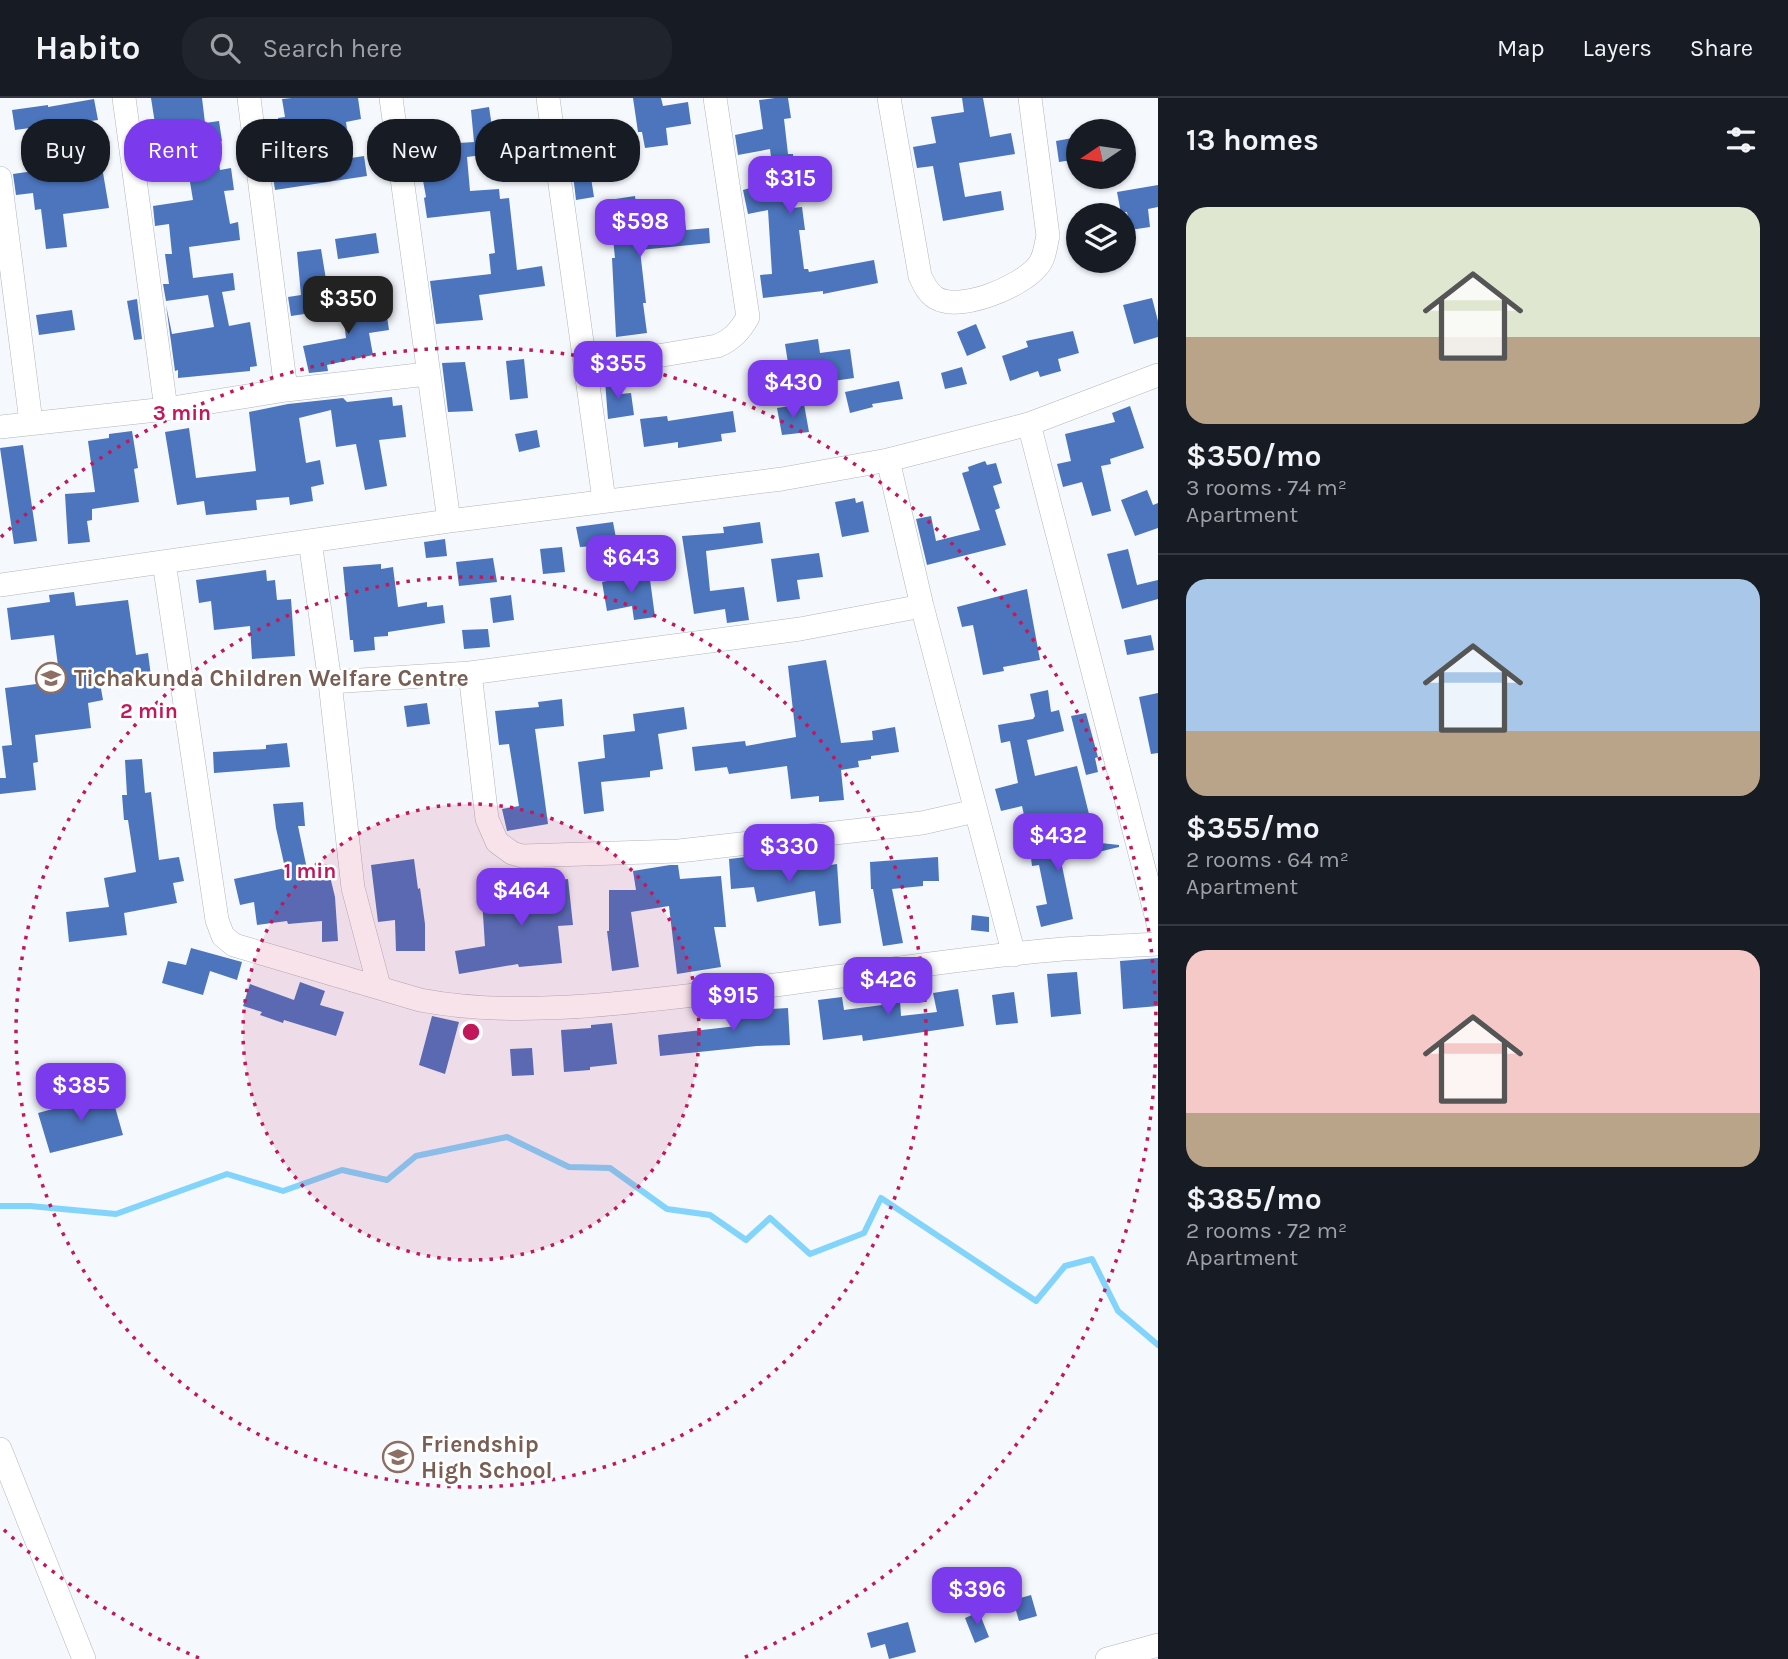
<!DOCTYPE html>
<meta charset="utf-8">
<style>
:root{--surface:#171b24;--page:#20242c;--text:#f1f3f6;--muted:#9ea1a6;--line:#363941;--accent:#7c3aed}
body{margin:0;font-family:Karla,sans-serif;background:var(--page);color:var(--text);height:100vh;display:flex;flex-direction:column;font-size:26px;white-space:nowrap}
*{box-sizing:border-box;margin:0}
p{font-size:23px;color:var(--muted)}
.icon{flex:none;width:38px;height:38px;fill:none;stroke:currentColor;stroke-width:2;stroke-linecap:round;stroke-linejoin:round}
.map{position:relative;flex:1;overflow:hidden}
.sheet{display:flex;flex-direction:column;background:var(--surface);width:630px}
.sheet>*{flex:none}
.top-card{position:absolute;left:21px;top:21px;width:665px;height:63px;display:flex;gap:14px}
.needle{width:46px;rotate:257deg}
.buttons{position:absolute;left:1066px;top:21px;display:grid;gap:14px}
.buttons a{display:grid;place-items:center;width:70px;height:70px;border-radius:50%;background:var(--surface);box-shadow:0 2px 5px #0004;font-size:35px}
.price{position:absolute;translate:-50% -60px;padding:0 16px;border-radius:14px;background:var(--accent);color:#fff;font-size:23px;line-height:46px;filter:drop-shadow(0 2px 4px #0008)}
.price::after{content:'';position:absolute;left:50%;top:42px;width:21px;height:16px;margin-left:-10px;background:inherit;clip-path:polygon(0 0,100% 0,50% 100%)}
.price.current{background:#222;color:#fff}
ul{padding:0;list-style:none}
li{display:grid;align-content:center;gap:14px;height:371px;padding:0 28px}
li+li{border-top:2px solid var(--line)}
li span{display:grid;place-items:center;height:217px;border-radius:21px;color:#555}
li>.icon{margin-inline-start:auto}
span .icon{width:126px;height:126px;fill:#fffc;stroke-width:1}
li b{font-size:30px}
h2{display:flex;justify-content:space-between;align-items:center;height:84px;padding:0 28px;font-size:30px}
.pill{padding:0 24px;border-radius:28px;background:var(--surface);box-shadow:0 2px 5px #0004;font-size:24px;line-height:63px}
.pill.current{background:var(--accent);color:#fff}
header{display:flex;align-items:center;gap:42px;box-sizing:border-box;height:98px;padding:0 35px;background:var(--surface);border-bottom:2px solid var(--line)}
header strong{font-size:33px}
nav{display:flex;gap:38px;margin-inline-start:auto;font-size:24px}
.search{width:490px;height:63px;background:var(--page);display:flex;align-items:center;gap:18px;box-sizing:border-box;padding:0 24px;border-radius:28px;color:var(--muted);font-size:26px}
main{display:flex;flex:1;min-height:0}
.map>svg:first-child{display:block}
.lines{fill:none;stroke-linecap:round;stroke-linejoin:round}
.stream{stroke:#82d4fb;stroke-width:6}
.building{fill:#4c75bd}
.street-casing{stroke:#b2b5b9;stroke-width:24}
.street{stroke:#fff;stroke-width:23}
.ring{fill:none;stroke:#c2185b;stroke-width:3.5;stroke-dasharray:3.5 7}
.labels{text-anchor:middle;stroke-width:5;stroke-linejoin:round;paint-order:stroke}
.education-label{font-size:23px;font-weight:bold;fill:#785e54;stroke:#fff;text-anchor:start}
.centre{fill:#c2185b;stroke:#fff;stroke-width:3.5}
.ring-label{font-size:21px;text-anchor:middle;font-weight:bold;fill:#c2185b;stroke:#fff;stroke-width:5;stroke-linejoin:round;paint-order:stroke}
</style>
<header>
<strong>Habito</strong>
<div class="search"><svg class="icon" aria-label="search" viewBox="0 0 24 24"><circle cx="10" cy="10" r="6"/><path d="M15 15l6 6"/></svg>Search here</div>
<nav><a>Map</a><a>Layers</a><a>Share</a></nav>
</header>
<main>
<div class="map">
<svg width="1158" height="1561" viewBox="0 0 1158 1561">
<rect width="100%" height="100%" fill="#f5f8fd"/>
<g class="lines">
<path class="stream" d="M0 1108H30L116 1116 227 1076 283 1093 342 1072 387 1082 416 1058 507 1039 569 1069 610 1070 667 1111 710 1117 746 1142 770 1120 810 1156 864 1135 881 1100 1036 1203 1065 1168 1092 1161 1118 1213 1158 1247"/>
</g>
<path class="building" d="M151 0H202L205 25 219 23 222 43H216L220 72 231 70 234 92 224 93 230 126 238 124 240 142 189 149 193 180 233 175 235 192 222 194 229 228 250 224 257 268 250 269V273L178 280V272L175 273 166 207 172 236 214 229 208 197 166 203 163 186H169L165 156H172L169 126 155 128 153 108 193 102 188 72 149 78 146 58 156 57 153 33 156 32Z
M292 0H358L361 21 346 24 351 60 364 58 367 78 275 92 272 72 285 70 278 20 285 19 282 1Z
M633 0H661L663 8 688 4 691 26 666 30 668 47 645 50 642 34H638Z
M775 0H788L791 20 784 21 788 56H793L795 76 788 77 792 110 802 109 805 132H799L804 171H808L809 174 874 162 878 185 823 196V193L763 200 760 177 772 176 768 112 748 116 743 92 774 83 770 51 738 57 735 37 763 31 759 2Z
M962 0H983L990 39 1011 35 1015 56 959 65 965 99 1001 93 1004 112 943 123 933 68 917 70 913 49 936 45 931 19 964 14Z
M94 1 98 22 77 25 78 30 61 33 60 26 15 32 12 12 48 7V9Z
M489 9 493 35 523 31 526 51 467 59 470 93 499 91 500 101 509 100 517 172 542 168 545 188 479 197 483 222 436 226 430 183 491 176 489 156 495 155 490 113 427 120 424 100 426 99 420 66 415 67 412 48 474 44 471 12Z
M1078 39V61L1059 64 1056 43Z
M586 48 594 99 576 102 570 51Z
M101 63 109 110 63 116 67 149 46 151 41 111 35 112 33 95 16 97 13 76Z
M1158 87V109L1148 111 1150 129 1130 132 1127 114 1121 115 1117 94Z
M635 98 638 125 685 121 686 132 709 130 710 145 640 152 646 205H643L647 235 616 239 612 160H615L609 102Z
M376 135 379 155 338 161 335 141Z
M321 151 331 212 291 218 288 199 301 197 297 154Z
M368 198 370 215 386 212 389 232 369 235 373 257 327 267 328 273 309 275 303 248 346 240 341 202Z
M1152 200 1158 223V239L1134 246 1123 207Z
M137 201 142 241 134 242 127 203Z
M72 212 75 232 39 237 36 217Z
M976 226 986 250 967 258 957 234Z
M1073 233 1079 255 1058 261 1061 273 1040 279 1038 273 1010 283 1002 258 1028 249 1026 243Z
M818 241 820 255 850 251 854 280 799 288 796 264 788 265 785 246Z
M524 261 528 300 510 302 506 263Z
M465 264 473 313 448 314 442 265Z
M962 269 967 286 945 291 941 275Z
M619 282 620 296 631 295 634 317 608 321 605 283Z
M899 283 903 301 872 306 873 309 850 315 845 294Z
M392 299 393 308 402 307 406 339 379 342 387 388 365 392 356 346 336 349 331 312 299 320 306 365 320 362 324 386 311 389 313 403 290 407 289 399 256 402 257 412 206 417 204 403 177 407 165 334 189 330 196 380 256 373 249 314 288 306 343 300 347 304Z
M804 306 809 334 782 337 777 310Z
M1130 308 1144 350 1110 361 1111 366 1101 368 1111 413 1092 418 1082 384 1063 389 1057 366 1071 363 1065 336 1115 324 1112 315Z
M733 313 736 334 721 336 722 343 678 350V344L644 349 640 321 667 318 668 323Z
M537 332 540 349 519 354 515 336Z
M132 333 138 370 134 371 139 404 92 411V422L87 423 90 444 68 446 65 396 95 394 88 343 109 340V336Z
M23 347 37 443 14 446 0 350Z
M985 363 987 367 996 365 1002 385 993 388 1000 410 995 412 1006 447 927 467 916 421 931 418 936 443 980 432 962 375 969 373 968 369Z
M1147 392 1153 407 1158 405V430L1135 438 1121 402Z
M855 400 856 405 863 403 869 434 842 439 835 404Z
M613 424 616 440 595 443V448L580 449 576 429Z
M760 424 763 445 706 453 710 493 744 489 749 522 727 525 725 511 694 516 682 438 724 435 723 429Z
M445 441 447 458 426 460 424 444Z
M562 449 565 474 543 476 540 451Z
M1128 451 1137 487 1158 482V501L1122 511 1107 456Z
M819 455 823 479 797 482 800 501 777 504 771 461Z
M493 460 497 484 459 488 456 464Z
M381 466V471L393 469 398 509 427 504V509L443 507 445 525 388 534V538L374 539 375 552 354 554 353 542H350L343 469Z
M266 472 267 483 275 482 277 502 291 501 295 558 252 561 250 528 214 532 211 503 199 505 196 482Z
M649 474 655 519 634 522 632 508 607 513 602 484Z
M1027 491 1040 562 1003 569 1004 573 983 577 973 527 962 529 957 509Z
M74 494 76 508 128 502 136 557 148 555 151 578 100 585 103 602 88 605 91 630 35 637 38 664 33 665 36 692 0 696V680H6L2 648 12 647 5 590 60 583 54 537 11 542 7 510 50 504 49 497Z
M511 497 514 522 493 525 490 500Z
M488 531 490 549 464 551 462 532Z
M1151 537 1154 552 1127 557 1124 542Z
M826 562 841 645 873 642 872 633 895 629 899 654 871 658V661L858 663 859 669 841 672 844 702 819 704V698L791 701 787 668 729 676 727 669 695 673 692 649 745 643 746 648 796 639 788 568Z
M1048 592 1051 614 1059 612 1064 633 1027 642 1035 678 1077 668 1090 720 1028 735 1022 708 1001 713 995 691 1018 685 1010 643 1001 645 998 627 1033 621 1035 618 1030 596Z
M1158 595V655L1151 656 1139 599Z
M562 601 564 628 535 631 548 726 507 733 502 711 519 708 509 646 499 647 495 613 539 609 538 604Z
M427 605 430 626 407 629 404 608Z
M684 609 687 631 658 636 663 671 650 673V679L601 684 604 713 584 716 578 664 605 660 603 637 635 633 633 616Z
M1086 615 1098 659 1095 660 1098 674 1086 677 1071 618Z
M287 645 290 669 214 675 213 654 266 651V647Z
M142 661 145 695 151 694 159 762 179 759 184 783 173 785 177 805 124 815 127 837 69 844 66 814 109 809 104 780 136 774 128 722H124L122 697H127L125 662Z
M303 704 305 728H298L307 771 327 766 335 799 338 843 322 844V823L288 826 287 823 257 827 254 804 240 807 234 781 285 770 276 730 273 706Z
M1028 737 1119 747V749L1061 763 1073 821 1041 829 1036 808 1047 806 1039 767 1032 768Z
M780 756 784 774 837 766 841 825 819 828 815 793 757 804 754 789 731 791 729 761 746 759V763Z
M938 759 939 783H923V788L892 791 903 845 883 848 873 791H871L870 764Z
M414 761 418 791 420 790 425 826V853H396L395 822 378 824 371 767Z
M670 767H678L680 781 721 778 726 829H714L721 869 677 876 669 808 631 814 639 869 612 873 607 833H609V792H636L633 773Z
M568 781 573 827 558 828 562 865 519 869 518 866 459 876 455 853 485 848 482 801 513 798 512 792 539 784Z
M972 817 989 819V834L971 832Z
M191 850 242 864 237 882 210 873 203 897 162 885 168 863 186 867Z
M1158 860V908L1123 911 1120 863Z
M1077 874 1081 916 1051 919 1047 876Z
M300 884 325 893 320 907 344 914 336 938 284 922 283 925 260 917 262 914 243 908 250 886 294 902Z
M899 887 901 918 937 914 933 895 958 891 964 928 863 943 862 937 823 942 818 902 842 899 844 912 882 907 881 888Z
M1014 894 1018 925 996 927 992 897Z
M753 904 754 912 788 910 790 947 757 948 660 958 658 937 737 928 733 907Z
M432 918 459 924 445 976 419 967Z
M612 925 617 966 590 969V972L564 974 561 932 591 930V927Z
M532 950 534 977 512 978 510 951Z
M111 995 123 1037 50 1055 38 1015Z
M1031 1497 1037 1518 1019 1523 1013 1502Z
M979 1514 989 1539 975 1545 965 1520Z
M908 1524 916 1554 889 1561 885 1546 871 1550 867 1535Z"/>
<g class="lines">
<g class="street-casing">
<path id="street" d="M124 0 166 311
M249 0 286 292
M391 0 449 423
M548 0 604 402
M889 0 920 178C924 187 928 195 936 200 961 214 1020 189 1037 169 1045 161 1045 149 1048 138L1030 0
M0 80 31 324
M585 270 717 248C732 242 740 233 748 219L715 0
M1029 326 1158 825
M0 329 166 311 286 292 427 276
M888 362 922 508 1014 857
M310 443 330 584 353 790 379 888
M164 464 217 822 223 838 234 847 420 902C519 921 636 904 736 892 845 879 954 860 1063 851 1094 849 1126 848 1158 846
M0 487 449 423 782 381 888 362 1029 326 1158 277
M470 575 487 721 497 744 512 755 522 758 679 753 922 725 975 713
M330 584 470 575 800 531 922 508
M0 1351 84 1561
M1107 1561 1158 1547"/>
</g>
<use href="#street" class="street"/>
</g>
<circle cx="471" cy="934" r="228" fill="#c2185b" fill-opacity=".12"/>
<g class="ring">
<circle cx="471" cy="934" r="228"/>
<circle cx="471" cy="934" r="455"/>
<path d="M199 1560A683 683 0 0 1 1 1429M1 439A683 683 0 1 1 743 1560"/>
</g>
<defs>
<g id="school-ring" transform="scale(1.575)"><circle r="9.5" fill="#fff" stroke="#8d6e63" stroke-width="1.5"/><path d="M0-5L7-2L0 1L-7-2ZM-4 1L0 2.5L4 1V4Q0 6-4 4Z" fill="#8d6e63"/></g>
</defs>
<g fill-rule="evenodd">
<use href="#school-ring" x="51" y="580"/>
<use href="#school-ring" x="398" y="1359"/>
</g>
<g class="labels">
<g class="education-label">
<text x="74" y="588">Tichakunda Children Welfare Centre</text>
<text x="421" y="1354">Friendship<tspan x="421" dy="26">High School</tspan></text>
</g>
</g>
<circle cx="471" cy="934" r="10" class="centre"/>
<g class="ring-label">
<text x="182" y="322">3 min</text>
<text x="149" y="620">2 min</text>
<text x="310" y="780">1 min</text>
</g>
</svg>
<div class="buttons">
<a><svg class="needle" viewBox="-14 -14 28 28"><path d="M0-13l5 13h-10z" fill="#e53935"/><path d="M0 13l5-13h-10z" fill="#9ea1a6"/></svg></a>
<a><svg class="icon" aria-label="layers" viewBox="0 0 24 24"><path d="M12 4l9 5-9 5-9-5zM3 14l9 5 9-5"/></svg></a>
</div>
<b class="price" style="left:790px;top:118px">$315</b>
<b class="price" style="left:640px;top:161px">$598</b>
<b class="price current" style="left:348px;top:238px">$350</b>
<b class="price" style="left:618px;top:303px">$355</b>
<b class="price" style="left:793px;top:322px">$430</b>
<b class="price" style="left:631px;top:497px">$643</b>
<b class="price" style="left:1058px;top:775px">$432</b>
<b class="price" style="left:789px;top:786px">$330</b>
<b class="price" style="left:521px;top:830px">$464</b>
<b class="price" style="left:888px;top:919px">$426</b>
<b class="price" style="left:733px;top:935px">$915</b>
<b class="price" style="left:81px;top:1025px">$385</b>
<b class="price" style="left:977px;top:1529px">$396</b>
<div class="top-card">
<a class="pill">Buy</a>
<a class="pill current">Rent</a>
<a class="pill">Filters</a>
<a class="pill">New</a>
<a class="pill">Apartment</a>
</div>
</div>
<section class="sheet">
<h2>13 homes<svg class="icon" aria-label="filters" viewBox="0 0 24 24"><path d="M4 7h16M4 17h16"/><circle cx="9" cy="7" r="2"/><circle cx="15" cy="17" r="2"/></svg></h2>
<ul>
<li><span style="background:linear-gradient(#dfe7d0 60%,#b9a48a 0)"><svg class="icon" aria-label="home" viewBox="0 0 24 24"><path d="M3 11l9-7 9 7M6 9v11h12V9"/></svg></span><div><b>$350/mo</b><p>3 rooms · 74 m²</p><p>Apartment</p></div></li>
<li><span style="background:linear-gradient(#a9c7e8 70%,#b9a48a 0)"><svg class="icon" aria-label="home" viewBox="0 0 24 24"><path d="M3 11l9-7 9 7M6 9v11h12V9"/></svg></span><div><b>$355/mo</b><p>2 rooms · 64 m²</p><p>Apartment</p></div></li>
<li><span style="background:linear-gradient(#f6c9c9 75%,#b9a48a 0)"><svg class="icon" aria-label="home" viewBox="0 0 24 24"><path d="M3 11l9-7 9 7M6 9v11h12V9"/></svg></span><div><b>$385/mo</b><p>2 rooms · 72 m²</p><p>Apartment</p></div></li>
</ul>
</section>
</main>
